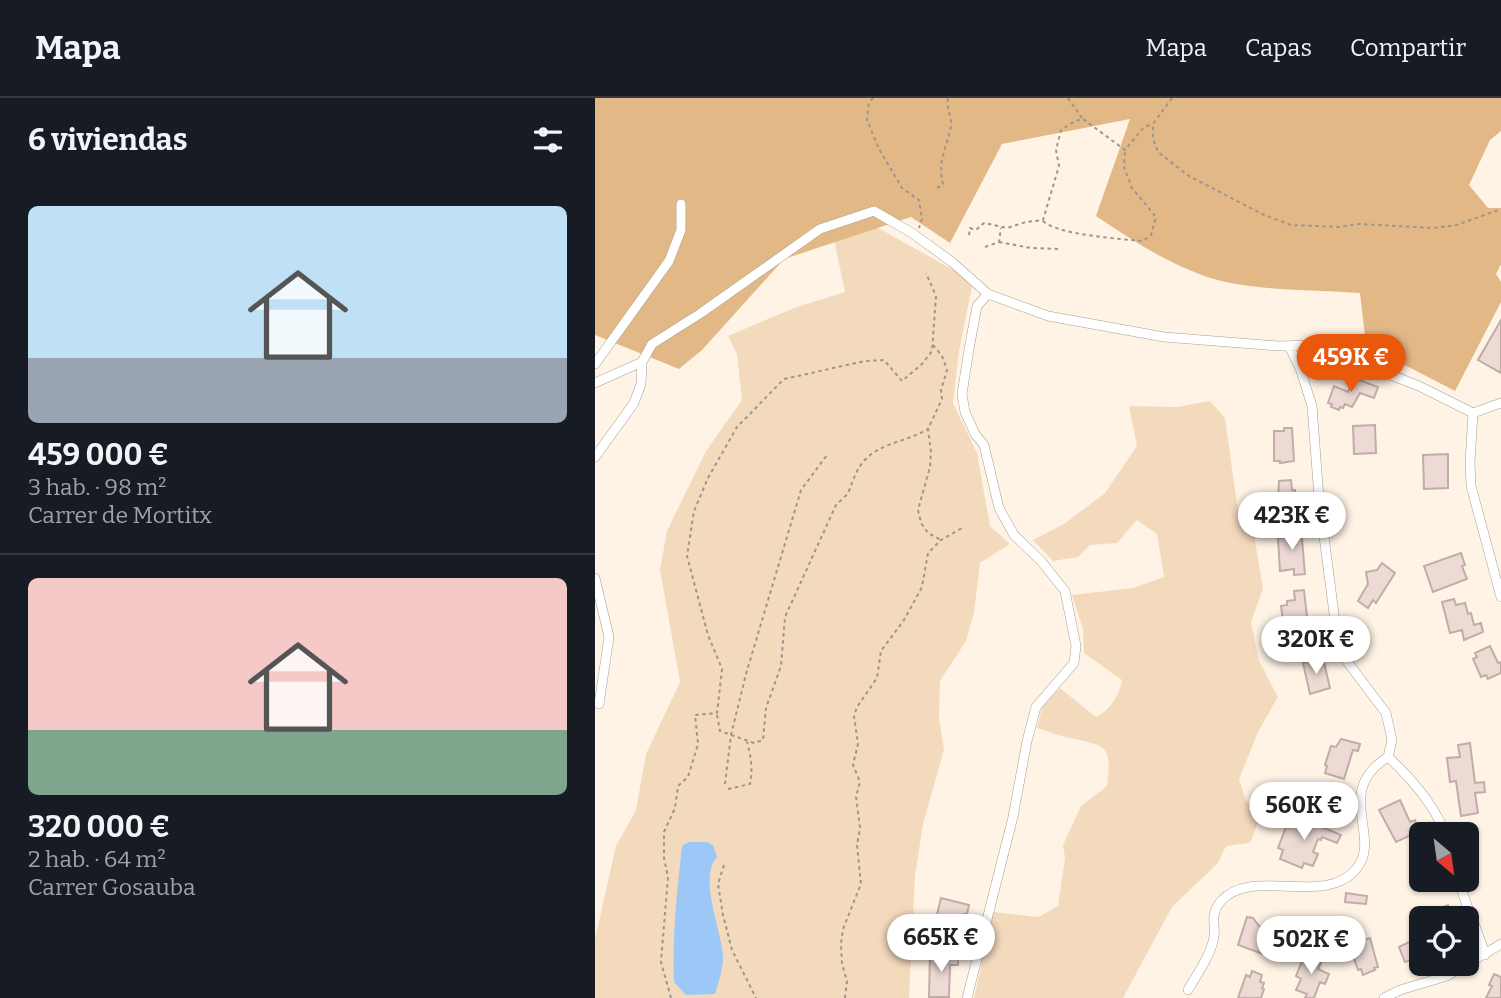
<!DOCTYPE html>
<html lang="es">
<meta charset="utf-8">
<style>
:root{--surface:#171b24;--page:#242831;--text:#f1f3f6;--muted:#9ea1a6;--line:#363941;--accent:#ea580c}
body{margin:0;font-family:Bitter,serif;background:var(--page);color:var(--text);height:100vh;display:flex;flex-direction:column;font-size:26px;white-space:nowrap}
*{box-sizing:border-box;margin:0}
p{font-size:23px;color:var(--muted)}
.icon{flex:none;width:38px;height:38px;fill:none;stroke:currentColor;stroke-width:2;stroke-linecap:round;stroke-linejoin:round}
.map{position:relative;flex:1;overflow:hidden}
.side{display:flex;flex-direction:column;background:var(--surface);width:595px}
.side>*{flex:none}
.needle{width:46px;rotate:151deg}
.tools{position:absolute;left:814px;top:724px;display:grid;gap:14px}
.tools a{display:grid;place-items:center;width:70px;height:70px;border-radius:10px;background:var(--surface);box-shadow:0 2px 5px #0004;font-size:35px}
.price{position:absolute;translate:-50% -60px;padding:0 16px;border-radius:24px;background:#fff;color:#222;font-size:23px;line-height:46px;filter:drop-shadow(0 2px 4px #0008)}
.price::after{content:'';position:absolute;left:50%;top:42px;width:21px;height:16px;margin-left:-10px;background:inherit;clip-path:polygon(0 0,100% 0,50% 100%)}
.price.selected{background:var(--accent);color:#fff}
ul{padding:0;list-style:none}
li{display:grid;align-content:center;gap:14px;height:371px;padding:0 28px}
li+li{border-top:2px solid var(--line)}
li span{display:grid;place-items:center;height:217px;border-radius:10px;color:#555}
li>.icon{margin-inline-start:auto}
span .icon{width:126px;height:126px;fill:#fffc;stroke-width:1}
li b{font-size:30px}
h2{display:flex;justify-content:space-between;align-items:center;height:84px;padding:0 28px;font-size:30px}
header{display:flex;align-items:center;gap:42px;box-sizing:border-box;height:98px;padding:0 35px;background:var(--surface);border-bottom:2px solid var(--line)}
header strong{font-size:33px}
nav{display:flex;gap:38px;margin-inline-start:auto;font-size:24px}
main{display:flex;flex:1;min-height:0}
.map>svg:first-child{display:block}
.green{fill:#f4dabd}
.forest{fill:#e2b887}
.water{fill:#9dc7f6}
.building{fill:#eedad5;stroke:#c0ada8;stroke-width:2}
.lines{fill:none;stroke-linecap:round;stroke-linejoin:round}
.minor-casing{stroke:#ab9f92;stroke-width:10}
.path{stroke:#9e958b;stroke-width:2;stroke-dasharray:3.5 3.5;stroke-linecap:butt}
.minor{stroke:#fff;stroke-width:9}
</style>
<header>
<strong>Mapa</strong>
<nav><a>Mapa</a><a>Capas</a><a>Compartir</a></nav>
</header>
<main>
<section class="side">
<h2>6 viviendas<svg class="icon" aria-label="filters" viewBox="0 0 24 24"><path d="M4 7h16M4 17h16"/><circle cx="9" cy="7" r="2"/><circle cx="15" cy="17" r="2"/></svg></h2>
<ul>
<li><span style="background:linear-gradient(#bfe0f5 70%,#9aa5b1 0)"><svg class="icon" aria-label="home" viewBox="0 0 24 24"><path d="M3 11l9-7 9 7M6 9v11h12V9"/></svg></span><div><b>459 000 €</b><p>3 hab. · 98 m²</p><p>Carrer de Mortitx</p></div></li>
<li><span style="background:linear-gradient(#f6c9c9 70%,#7fa58c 0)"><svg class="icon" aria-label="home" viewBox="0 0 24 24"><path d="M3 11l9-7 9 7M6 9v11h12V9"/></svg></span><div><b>320 000 €</b><p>2 hab. · 64 m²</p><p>Carrer Gosauba</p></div></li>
</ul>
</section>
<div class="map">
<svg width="906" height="900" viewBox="0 0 906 900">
<rect width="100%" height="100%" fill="#fff3e5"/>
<path class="green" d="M276 126 378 183 364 253 358 305 382 355 395 428 415 446 385 465 379 515 371 543 345 583 344 620 349 652 328 726 320 778 314 900H0V841L21 748 41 712 51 656 85 584 65 472 72 433 111 353 147 302 142 256 133 238 199 210 250 194 238 137Z
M615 303 630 320 644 421 658 430 668 491 656 524 664 563 683 599 663 634 644 681 651 703 669 709 655 745 631 748 623 765 577 809 528 900H379L398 814 443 819 463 808 470 760 468 747 486 708 512 688C517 647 512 648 475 640 464 638 453 633 442 630L447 609 465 590 501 619C515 612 524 598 527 582L489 555 488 531 477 497 538 490 569 479 562 436 542 422 522 445 495 447 483 459 458 463 438 442 469 426 510 395 542 348 534 308 582 309Z"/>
<path class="forest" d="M0 0H906V33L895 42 874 87 893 110H906V166L901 176 906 184V204L860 293 771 247 765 195C716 191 649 194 604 176 567 162 534 140 501 118L535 21 407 46 355 145 316 119 189 161 107 252 84 271 0 237Z"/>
<path class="water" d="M94 744H112L118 747 122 759C103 780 127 833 128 858 128 872 124 883 120 896L91 897 79 884C77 839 82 793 87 748Z"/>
<path class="building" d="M906 222V275L883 262Z
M759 280 783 289 779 300 765 295 757 309 750 306 748 310 745 309 744 312 736 309 737 306 733 305 739 288 753 294Z
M780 327 781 355 759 356 758 328Z
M689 330H697L699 363 685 365V363H679V333H689Z
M853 356V390L829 391 828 357Z
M696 382 697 392H700L699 416 687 417 686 406H683L684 383Z
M706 429 710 476 699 477V471L685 473 683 440 696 439 695 430Z
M866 455 870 467 867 468 872 481 838 494 829 468Z
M787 465 800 475 781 505 778 502 773 510 763 503 773 486 771 474 782 472Z
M709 492 714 537 707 538 706 533 695 534V530H689L686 508 692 507V503L700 502 699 493Z
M859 501 861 507 870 505 873 516 876 515 879 527 886 525 888 534 869 542 867 532 855 535 847 504Z
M895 548 903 565 906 564V575L893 581 891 577 886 579 878 561 882 559 880 555Z
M728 560 735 590 715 596 708 565Z
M746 641 765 646 763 653 758 652 749 681 730 675 732 668 730 667 736 648 741 649Z
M875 645 880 685 889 684 890 694 880 695 883 715 866 718 861 683 855 684 852 660 865 659 863 647Z
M805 702 815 724 820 722 825 733 801 744 784 712Z
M705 720 746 737 742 745 727 739 726 742 723 741 718 754 723 756 718 768 709 765 707 770 685 761 688 752 683 750 691 729 694 730 696 725 703 727Z
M826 752V781H825L816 755Z
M751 795 772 798 771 806 750 804Z
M346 800 374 807 372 816H369L362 843 337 837Z
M853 807 858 821H835L833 815Z
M652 819 658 820 664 828 671 831 666 844 680 849 676 859 643 847Z
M714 824 722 840 700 849 693 835Z
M826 838V859L810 864 804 849Z
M775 840 783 869 779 870 780 872 768 877 766 871 763 872 758 858 750 861 746 850Z
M335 856H363V867H355L354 899H334Z
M710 856 727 863 723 871 734 876 730 886 725 884 719 900H710L712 896 701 892 706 881 701 878Z
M657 873 667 877 665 884 669 885 667 890 669 891 666 900H643L651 877 655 879Z
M899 876 906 879V900H891L897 888 894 887Z"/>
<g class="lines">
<g class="minor-casing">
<path id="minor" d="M694 248 705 270 717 308 724 400 742 539 751 562 791 615 797 642 793 659C817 681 839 706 851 737
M0 266 74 163 86 132V106
M0 285 47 264 57 246 106 215 225 131 279 113 317 135 357 164 393 196 453 218 569 239 683 248 719 247 824 288 878 315 906 305
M878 315 875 364 876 388 906 499
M0 359 39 305 46 286 47 264
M0 480 14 539 4 606
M864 782C870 808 883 831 890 857
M593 892C602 876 616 857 619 839 621 825 614 818 626 803 657 768 731 810 762 770 787 738 738 693 793 659
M372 900 418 719 432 643 441 609 479 565 481 548 470 493 446 463 419 437 404 410 389 347 380 336 370 314 367 296 374 251 382 208 393 196
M789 900 805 892 852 878 906 846"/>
</g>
<path class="path" d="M278 0 274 5 272 22 284 51 307 90 324 102 327 121 324 130
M473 0 487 20
M577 0 558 26V41L563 54 594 78 669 117 696 127 744 129 764 126 838 130 862 127 906 111
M342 90 348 86C342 63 352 50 356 28 357 19 351 11 353 0
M448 123C463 137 526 141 548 143L556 137 561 119 537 90 529 69 530 52
M374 137 375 130 381 132 389 125 412 130 431 124 448 122 464 68 461 52 466 32 480 23 488 21 530 52 549 29 557 26
M404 144 436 150 466 151
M390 149 404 144 406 130
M338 247 347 258 352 272 346 292 347 301 333 331 336 354 335 369 323 412 326 425 333 435 346 442
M122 617 125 633 159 645 168 642 171 610 186 568 190 519 241 407C245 403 250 399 253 395 258 384 260 374 268 364 285 344 312 344 333 331
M130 686 136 637 151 576 206 392 232 357
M133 691 155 686C158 672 156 658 152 644
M129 767 123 786 128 817 137 852 161 900
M76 900 66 864 73 779 69 760V734L80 710 83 688 93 679 103 646 100 617 122 615 127 571 113 537 92 458 99 413 113 380 142 329 189 281 270 263 289 262 307 283 327 266 337 253 341 198 331 175
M250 900 252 883 247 866 246 846 248 831 266 786 262 747 265 730 261 699 265 684 258 667 263 646 259 618 262 609 282 580 286 553 309 522 327 489 333 455 346 442 369 429"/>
<use href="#minor" class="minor"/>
</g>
</svg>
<div class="tools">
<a><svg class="needle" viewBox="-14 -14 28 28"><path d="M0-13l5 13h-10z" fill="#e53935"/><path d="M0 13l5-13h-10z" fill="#9ea1a6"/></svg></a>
<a><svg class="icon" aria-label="locate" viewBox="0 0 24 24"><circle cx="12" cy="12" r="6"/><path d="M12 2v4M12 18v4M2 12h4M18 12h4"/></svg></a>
</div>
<b class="price selected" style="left:756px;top:296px">459K €</b>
<b class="price" style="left:697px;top:454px">423K €</b>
<b class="price" style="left:721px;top:578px">320K €</b>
<b class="price" style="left:709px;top:744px">560K €</b>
<b class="price" style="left:346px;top:876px">665K €</b>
<b class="price" style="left:716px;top:878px">502K €</b>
</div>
</main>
